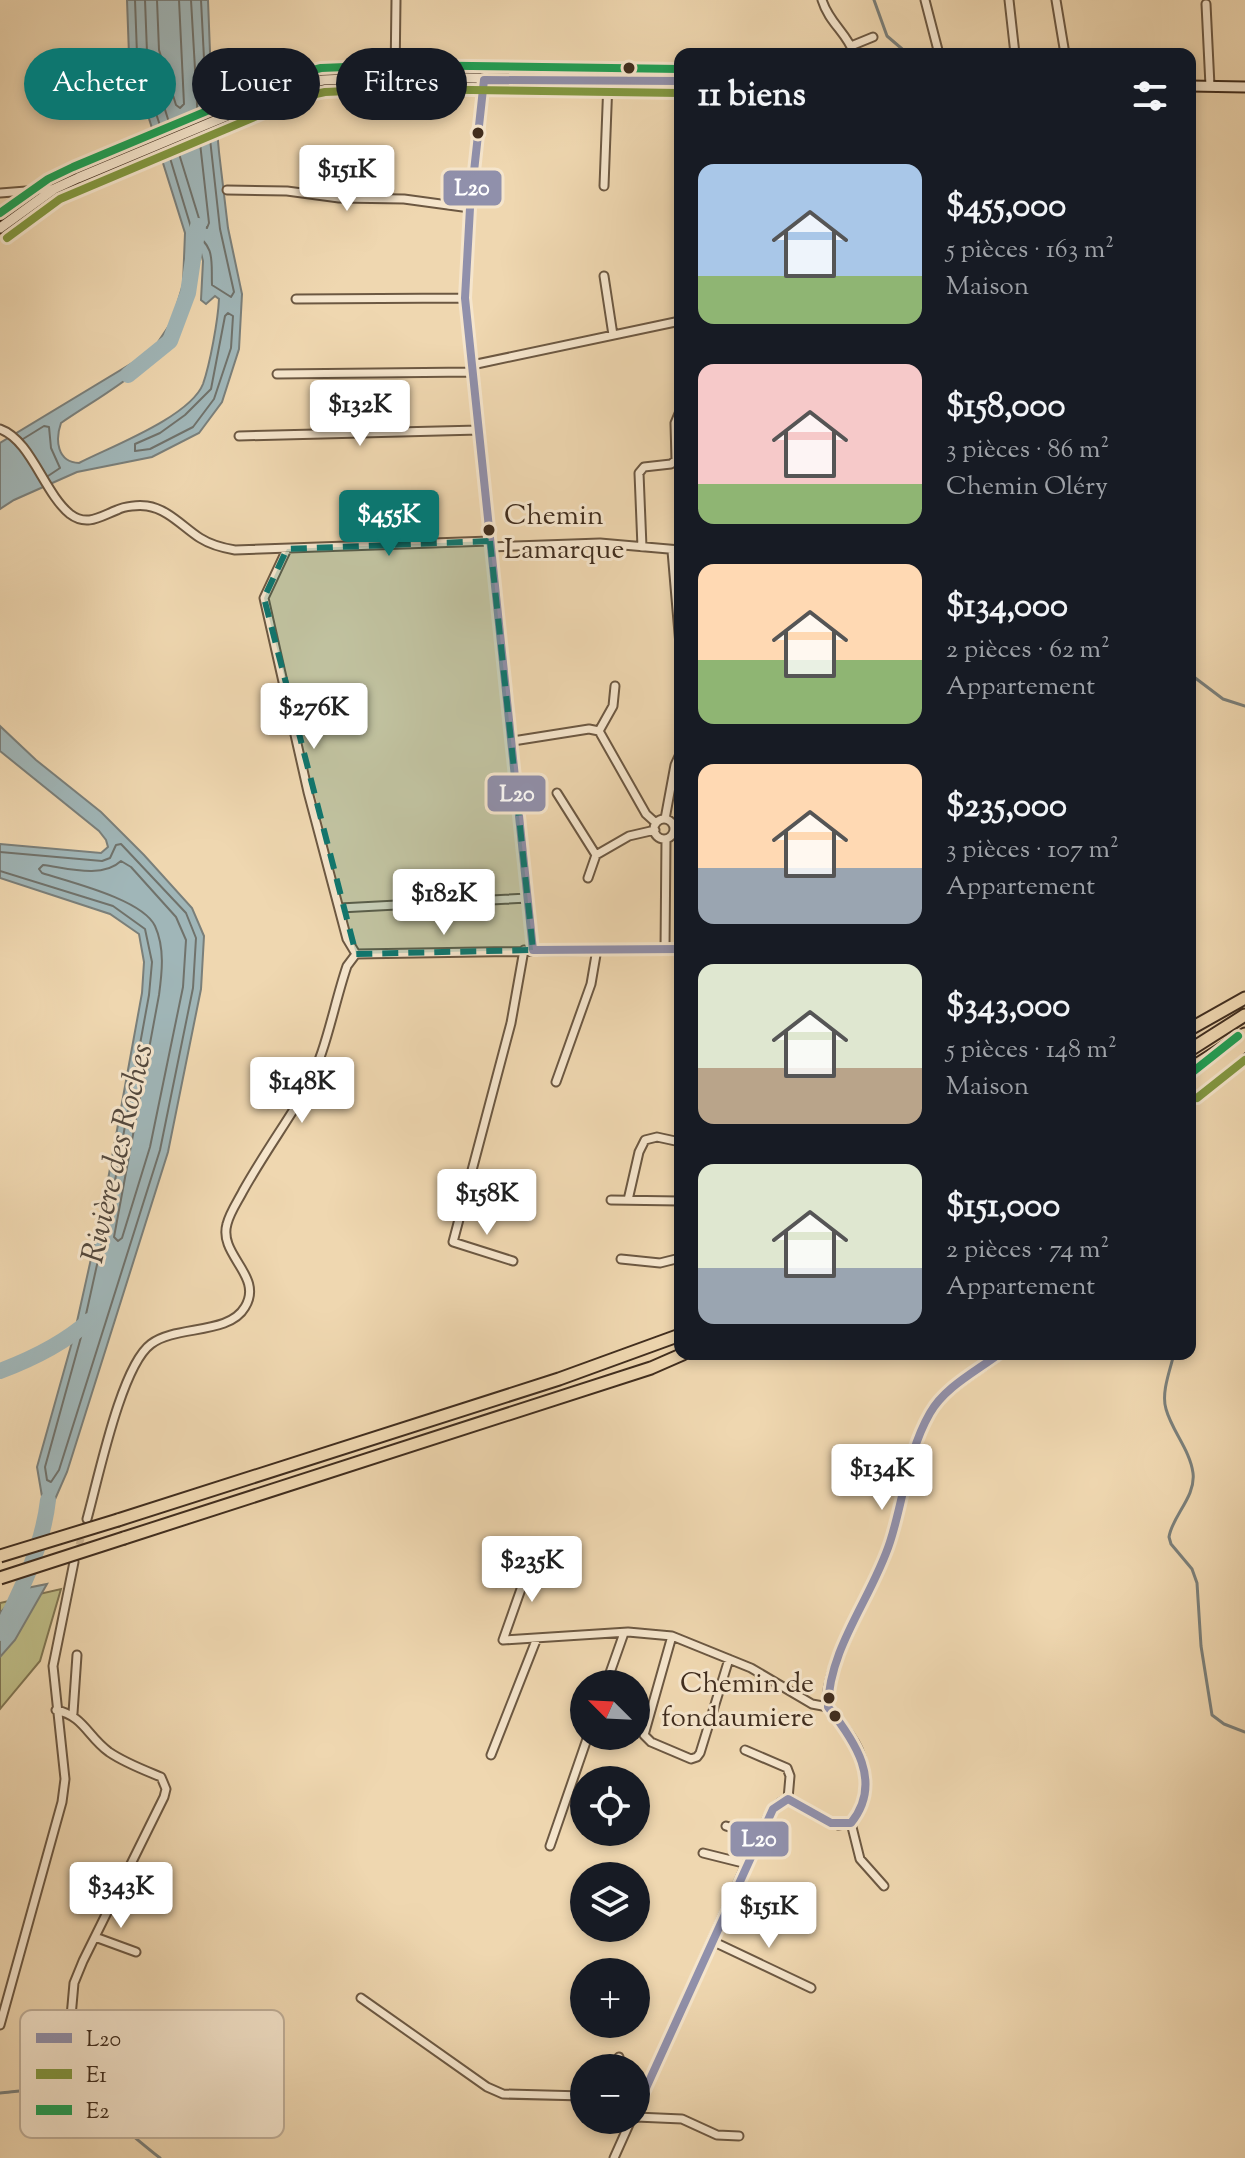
<!DOCTYPE html>
<html lang="fr">
<meta charset="utf-8">
<style>
:root{--surface:#171b24;--page:#242831;--text:#f1f3f6;--muted:#9ea1a6;--accent:#0f766e}
body{margin:0;font-family:"Sorts Mill Goudy",serif;background:var(--page);color:var(--text);height:100vh;display:flex;flex-direction:column;font-size:30px;white-space:nowrap}
*{box-sizing:border-box;margin:0}
p{font-size:26px;color:var(--muted)}
.icon{flex:none;width:44px;height:44px;fill:none;stroke:currentColor;stroke-width:2;stroke-linecap:round;stroke-linejoin:round}
.map{position:relative;flex:1;overflow:hidden}
.side{position:absolute;left:674px;top:48px;width:522px;height:1312px;display:flex;flex-direction:column;background:var(--surface);border-radius:16px;box-shadow:0 4px 12px #0003}
.side>*{flex:none}
.guide{position:absolute;left:24px;top:48px;width:530px;height:72px;display:flex;gap:16px}
.needle{width:52px;rotate:294deg}
.fabs{position:absolute;left:570px;top:1670px;display:grid;gap:16px}
.fabs a{display:grid;place-items:center;width:80px;height:80px;border-radius:50%;background:var(--surface);box-shadow:0 4px 12px #0003;font-size:40px}
.price{position:absolute;translate:-50% -68px;padding:0 18px;border-radius:8px;background:#fff;color:#222;font-size:26px;line-height:52px;filter:drop-shadow(0 2px 4px #0008)}
.price::after{content:'';position:absolute;left:50%;top:48px;width:24px;height:18px;margin-left:-12px;background:inherit;clip-path:polygon(0 0,100% 0,50% 100%)}
.price.active{background:var(--accent);color:#fff}
ul{padding:0;list-style:none}
li{display:flex;align-items:center;gap:24px;height:200px;padding:0 24px}
li span{display:grid;place-items:center;flex:none;width:224px;height:160px;border-radius:16px;color:#555}
li>.icon{margin-inline-start:auto}
span .icon{width:96px;height:96px;fill:#fffc;stroke-width:1}
li b{font-size:34px}
h2{display:flex;justify-content:space-between;align-items:center;height:96px;padding:0 24px;font-size:34px}
.pill{padding:0 28px;border-radius:36px;background:var(--surface);box-shadow:0 4px 12px #0003;font-size:28px;line-height:72px}
.pill.active{background:var(--accent);color:#fff}
.map>svg:first-child{display:block}
.green{fill:#bebd87;stroke:#7f7552;stroke-width:2}
.water{fill:#a0b6b8;stroke:#7a7f7a;stroke-width:2;fill-rule:evenodd}
.lines{fill:none;stroke-linecap:round;stroke-linejoin:round}
.shore{stroke:#70726b;stroke-width:2}
.stream{stroke:#7a7f7a;stroke-width:3}
.river{stroke:#a0b6b8;stroke-width:16}
.minor-tunnel{stroke:#ccb593;stroke-width:7;stroke-dasharray:7 3.5;stroke-linecap:butt}
.minor-casing{stroke:#6c5842;stroke-width:11}
.tertiary-casing{stroke:#6c5842;stroke-width:12}
.secondary-casing{stroke:#402d1e;stroke-width:13}
.trunk-casing{stroke:#402d1e;stroke-width:15}
.minor{stroke:#f5e5cc;stroke-width:7}
.tertiary{stroke:#f5e5cc;stroke-width:8}
.secondary{stroke:#f5e5cc;stroke-width:9}
.trunk{stroke:#efd7b0;stroke-width:11}
.trunk-bridge-casing{stroke:#402d1e;stroke-width:15;stroke-linecap:butt}
.trunk-bridge{stroke:#efd7b0;stroke-width:11}
.bus-1-casing{stroke:#f5e5cc;stroke-width:14}
.bus-2-casing{stroke:#f5e5cc;stroke-width:14}
.bus-3-casing{stroke:#f5e5cc;stroke-width:14}
.bus-1{stroke:#9090ab;stroke-width:8}
.bus-2{stroke:#829840;stroke-width:8}
.bus-3{stroke:#1fa055;stroke-width:8}
.marked{fill:#0f766e;fill-opacity:0.2;stroke:#0f766e;stroke-width:6;stroke-dasharray:16 10;stroke-linejoin:round}
.bus-dot{fill:#402d1e;stroke:#f5e5cc;stroke-width:3}
.labels{text-anchor:middle;stroke-width:6;stroke-linejoin:round;paint-order:stroke}
.bus-label{font-size:28px;fill:#402d1e;stroke:#f5e5cc;text-anchor:start}
.water-label{font-size:32px;font-style:italic;fill:#53483d;stroke:#f5e5cc}
.key{fill:#f5e5cc;stroke:#bfae98;stroke-width:2}
.key-label{font-size:22px;fill:#402d1e}
.line-badge{stroke:#f5e5cc;stroke-width:3}
.badge-label{font-size:22px;text-anchor:middle;font-weight:bold;fill:#fff}
</style>
<div class="map">
<svg width="1245" height="2158" viewBox="0 0 1245 2158">
<rect width="100%" height="100%" fill="#efd7b0"/>
<filter id="stains"><feTurbulence type="fractalNoise" baseFrequency=".0025" numOctaves="4"/><feColorMatrix values="0 0 0 0 .2 0 0 0 0 .09 0 0 0 0 .02 0 0 0 .5 -.17"/></filter>
<radialGradient id="worn" r=".72"><stop offset=".6" stop-color="#630" stop-opacity="0"/><stop offset="1" stop-color="#630" stop-opacity=".3"/></radialGradient>
<path class="green" d="M61 1589 40 1661 0 1709V1603Z"/>
<path class="water" d="M127 0H208L210 52 219 152 228 228 242 294 239 349 222 402 199 433 152 457 77 472 14 500 0 509V443L152 351 172 321 183 284 185 233 129 55ZM194 245H199L203 261 201 300 206 304 215 296 219 299C218 320 210 364 203 384 190 417 110 447 79 463 57 462 55 440 61 423 104 393 166 363 183 312 191 291 185 265 194 245Z
M0 726 36 760 101 812 144 855 192 908 204 936 201 989 168 1152 67 1472 46 1520 37 1467 74 1335 105 1196 142 993 144 962 139 934 110 914 0 878V844L101 853 108 847 106 840 99 831 0 751Z
M47 1584 15 1640 0 1657V1613L22 1589Z"/>
<g class="lines">
<path class="shore" d="M135 0 137 54 163 135
M145 0 147 52 172 132
M157 0 159 50 176 105 180 108 184 104 179 0
M191 0 198 121
M201 0 207 117
M176 144 201 225 207 228 209 223 199 134
M167 148 193 234C216 245 211 263 212 285L231 297 234 292 220 229 209 130
M228 313 233 316 231 348 214 399 193 427 150 449 135 451V444L160 433 185 415 211 389 225 316Z
M23 439 44 426 49 427 51 448 60 468 48 476
M0 852 102 861 110 858 116 845 121 844 186 913 196 938 193 988 160 1150 59 1470 51 1482 47 1480 45 1467 81 1337 112 1197 149 995 152 962 145 929 113 906 0 871
M121 861 131 867 176 917 186 940 183 987 150 1147 122 1238 118 1241 114 1237 159 995C162 973 165 948 155 926 142 899 69 882 42 873L39 869 43 865C67 868 102 879 121 861Z"/>
<path class="stream" d="M874 0 887 36 908 54
M1190 674 1223 699 1245 706
M1174 1354C1170 1370 1161 1393 1166 1409 1172 1431 1190 1450 1193 1473 1196 1497 1172 1516 1169 1537L1171 1544 1192 1569 1197 1583 1201 1646 1212 1715 1224 1724 1245 1732
M0 2093C12 2092 25 2090 37 2090 86 2090 124 2130 160 2158"/>
<path class="river" d="M128 375 170 341 188 293 198 226
M0 1371C32 1359 63 1344 89 1321
M0 1633C21 1591 43 1546 48 1500"/>
<path class="minor-tunnel" d="M76 1555 87 1519"/>
<g class="minor-casing">
<path id="minor" d="M822 0C829 23 848 34 854 54
M925 0 939 54
M1009 0 1015 54
M1056 0 1065 54
M1206 4 1210 86
M851 46 873 37
M395 77 396 0
M484 80 470 208 465 298 533 950
M604 186 608 81
M227 190 287 191 339 198 404 199 470 208
M0 193 52 189
M604 276 613 335
M296 299 465 298
M472 365 680 321
M277 374 473 372
M0 429C31 440 44 493 70 514 87 527 101 516 117 510 125 506 138 505 147 506 168 509 183 527 200 538 211 545 223 548 235 550L490 541
M239 436 479 430
M490 547 600 543 680 550
M642 547 639 473 644 467 671 464 676 460 675 423 680 411
M287 549 264 598 308 792 347 939 356 954
M672 551 680 645
M599 731 646 814 656 823
M513 741 589 729 599 731 613 706 615 686
M557 793 596 855
M665 819 675 765 680 754
M654 829a10 10 0 1 1 20 0a10 10 0 1 1-20 0Z
M588 878 596 855 629 836 655 830
M340 908 528 898
M665 949 666 839
M356 954 680 949
M556 1082 591 984 597 949
M611 1200 680 1201
M628 1200 639 1152 645 1140 657 1137 680 1142
M621 1259 660 1263 680 1258
M513 1261 453 1242 511 1023 524 950
M87 1519C98 1480 121 1366 151 1344 176 1325 229 1335 245 1307 264 1276 218 1255 227 1224 230 1212 238 1201 243 1191 262 1157 284 1126 304 1093 326 1055 333 1007 347 966L356 954
M532 1558 503 1640 628 1632 672 1636 751 1668 812 1704 828 1707C838 1720 851 1733 858 1749 867 1770 869 1806 851 1823L838 1825 831 1823 788 1799C771 1803 766 1823 759 1836L636 2110
M672 1636 644 1735 651 1742 691 1759 697 1757 700 1753 729 1659
M606 1684 624 1633
M56 1710C84 1716 87 1736 109 1752 125 1763 144 1770 161 1777L166 1789 164 1797 83 1961 74 1983 70 2028
M73 1713 77 1655
M745 1750 787 1768 790 1776 788 1799
M491 1755 537 1638
M851 1823 860 1859 884 1886
M726 1826 759 1836
M550 1846 588 1736
M703 1853 747 1864
M95 1937 136 1952
M712 1941 811 1988
M361 1998 487 2087 503 2094 584 2096
M0 2025 62 1802 65 1779 53 1666 74 1562
M615 2068 619 2057
M636 2117 682 2119 717 2135 739 2136
M614 2158 631 2120"/>
</g>
<g class="tertiary-casing">
<path id="tertiary" d="M828 1707C823 1669 869 1596 884 1559 903 1512 904 1458 930 1413 944 1388 977 1372 999 1354"/>
</g>
<g class="secondary-casing">
<path id="secondary" d="M1190 86 1245 87
M0 228 54 189 78 178 298 86 323 80 395 77 680 81"/>
</g>
<g class="trunk-casing">
<path id="trunk" d="M1190 1029 1245 998
M1190 1050 1245 1015
M1190 1069 1245 1034
M1190 1089 1245 1045
M118 1520 559 1379 680 1335
M124 1538 651 1368 683 1354"/>
</g>
<use href="#minor" class="minor"/>
<use href="#tertiary" class="tertiary"/>
<use href="#secondary" class="secondary"/>
<use href="#trunk" class="trunk"/>
<g class="trunk-bridge-casing">
<path id="trunk-bridge" d="M0 1556 118 1520
M0 1578 124 1538"/>
</g>
<use href="#trunk-bridge" class="trunk-bridge"/>
<g class="bus-1-casing">
<path id="bus-1" d="M680 81 484 80 470 208 465 298 533 950 680 949
M636 2110 773 1809 788 1799 831 1823H851C884 1782 854 1740 828 1707 829 1647 872 1598 890 1542 904 1499 907 1453 930 1413 945 1387 975 1372 999 1354"/>
</g>
<g class="bus-2-casing">
<path id="bus-2" d="M7 238 60 199 302 97 325 92 395 89 680 93
M1197 1098 1245 1060"/>
</g>
<g class="bus-3-casing">
<path id="bus-3" d="M0 213 48 179 73 167 293 75 321 68 395 65 680 69
M1190 1074 1238 1036"/>
</g>
<use href="#bus-1" class="bus-1"/>
<use href="#bus-2" class="bus-2"/>
<use href="#bus-3" class="bus-3"/>
</g>
<path class="marked" d="M490 541 533 950 356 954 264 598 287 549Z"/>
<g class="bus-dot">
<circle cx="629" cy="68" r="7"/>
<circle cx="478" cy="133" r="7"/>
<circle cx="489" cy="530" r="7"/>
<circle cx="829" cy="1698" r="7"/>
<circle cx="835" cy="1716" r="7"/>
</g>
<g class="labels">
<g class="bus-label">
<text x="504" y="524">Chemin<tspan x="504" dy="34">Lamarque</tspan></text>
<text x="814" y="1692" text-anchor="end">Chemin de<tspan x="814" dy="34">fondaumiere</tspan></text>
</g>
<g class="water-label">
<text transform="translate(116 1153) rotate(-77)" y="11">Rivière des Roches</text>
</g>
</g>
<rect x="20" y="2010" width="264" height="128" rx="12" class="key"/>
<rect x="36" y="2033" width="36" height="10" fill="#9090ab"/>
<rect x="36" y="2069" width="36" height="10" fill="#829840"/>
<rect x="36" y="2105" width="36" height="10" fill="#1fa055"/>
<g class="key-label">
<text x="86" y="2046">L20</text>
<text x="86" y="2082">E1</text>
<text x="86" y="2118">E2</text>
</g>
<g class="line-badge">
<rect x="442" y="169" width="61" height="38" rx="8" fill="#9090ab"/>
<rect x="486" y="774" width="61" height="39" rx="8" fill="#9090ab"/>
<rect x="729" y="1820" width="61" height="38" rx="8" fill="#9090ab"/>
</g>
<g class="badge-label">
<text x="472" y="195">L20</text>
<text x="517" y="801">L20</text>
<text x="759" y="1846">L20</text>
</g>
<rect width="100%" height="100%" filter="url(#stains)"/>
<rect width="100%" height="100%" fill="url(#worn)"/>
</svg>
<div class="fabs">
<a><svg class="needle" viewBox="-14 -14 28 28"><path d="M0-13l5 13h-10z" fill="#e53935"/><path d="M0 13l5-13h-10z" fill="#9ea1a6"/></svg></a>
<a><svg class="icon" aria-label="locate" viewBox="0 0 24 24"><circle cx="12" cy="12" r="6"/><path d="M12 2v4M12 18v4M2 12h4M18 12h4"/></svg></a>
<a><svg class="icon" aria-label="layers" viewBox="0 0 24 24"><path d="M12 4l9 5-9 5-9-5zM3 14l9 5 9-5"/></svg></a>
<a>+</a>
<a>−</a>
</div>
<b class="price" style="left:347px;top:213px">$151K</b>
<b class="price" style="left:360px;top:448px">$132K</b>
<b class="price active" style="left:389px;top:558px">$455K</b>
<b class="price" style="left:314px;top:751px">$276K</b>
<b class="price" style="left:444px;top:937px">$182K</b>
<b class="price" style="left:302px;top:1125px">$148K</b>
<b class="price" style="left:487px;top:1237px">$158K</b>
<b class="price" style="left:882px;top:1512px">$134K</b>
<b class="price" style="left:532px;top:1604px">$235K</b>
<b class="price" style="left:121px;top:1930px">$343K</b>
<b class="price" style="left:769px;top:1950px">$151K</b>
<div class="guide">
<a class="pill active">Acheter</a>
<a class="pill">Louer</a>
<a class="pill">Filtres</a>
</div>
<section class="side">
<h2>11 biens<svg class="icon" aria-label="filters" viewBox="0 0 24 24"><path d="M4 7h16M4 17h16"/><circle cx="9" cy="7" r="2"/><circle cx="15" cy="17" r="2"/></svg></h2>
<ul>
<li><span style="background:linear-gradient(#a9c7e8 70%,#8fb573 0)"><svg class="icon" aria-label="home" viewBox="0 0 24 24"><path d="M3 11l9-7 9 7M6 9v11h12V9"/></svg></span><div><b>$455,000</b><p>5 pièces · 163 m²</p><p>Maison</p></div></li>
<li><span style="background:linear-gradient(#f6c9c9 75%,#8fb573 0)"><svg class="icon" aria-label="home" viewBox="0 0 24 24"><path d="M3 11l9-7 9 7M6 9v11h12V9"/></svg></span><div><b>$158,000</b><p>3 pièces · 86 m²</p><p>Chemin Oléry</p></div></li>
<li><span style="background:linear-gradient(#ffd9b3 60%,#8fb573 0)"><svg class="icon" aria-label="home" viewBox="0 0 24 24"><path d="M3 11l9-7 9 7M6 9v11h12V9"/></svg></span><div><b>$134,000</b><p>2 pièces · 62 m²</p><p>Appartement</p></div></li>
<li><span style="background:linear-gradient(#ffd9b3 65%,#9aa5b1 0)"><svg class="icon" aria-label="home" viewBox="0 0 24 24"><path d="M3 11l9-7 9 7M6 9v11h12V9"/></svg></span><div><b>$235,000</b><p>3 pièces · 107 m²</p><p>Appartement</p></div></li>
<li><span style="background:linear-gradient(#dfe7d0 65%,#b9a48a 0)"><svg class="icon" aria-label="home" viewBox="0 0 24 24"><path d="M3 11l9-7 9 7M6 9v11h12V9"/></svg></span><div><b>$343,000</b><p>5 pièces · 148 m²</p><p>Maison</p></div></li>
<li><span style="background:linear-gradient(#dfe7d0 65%,#9aa5b1 0)"><svg class="icon" aria-label="home" viewBox="0 0 24 24"><path d="M3 11l9-7 9 7M6 9v11h12V9"/></svg></span><div><b>$151,000</b><p>2 pièces · 74 m²</p><p>Appartement</p></div></li>
</ul>
</section>
</div>
